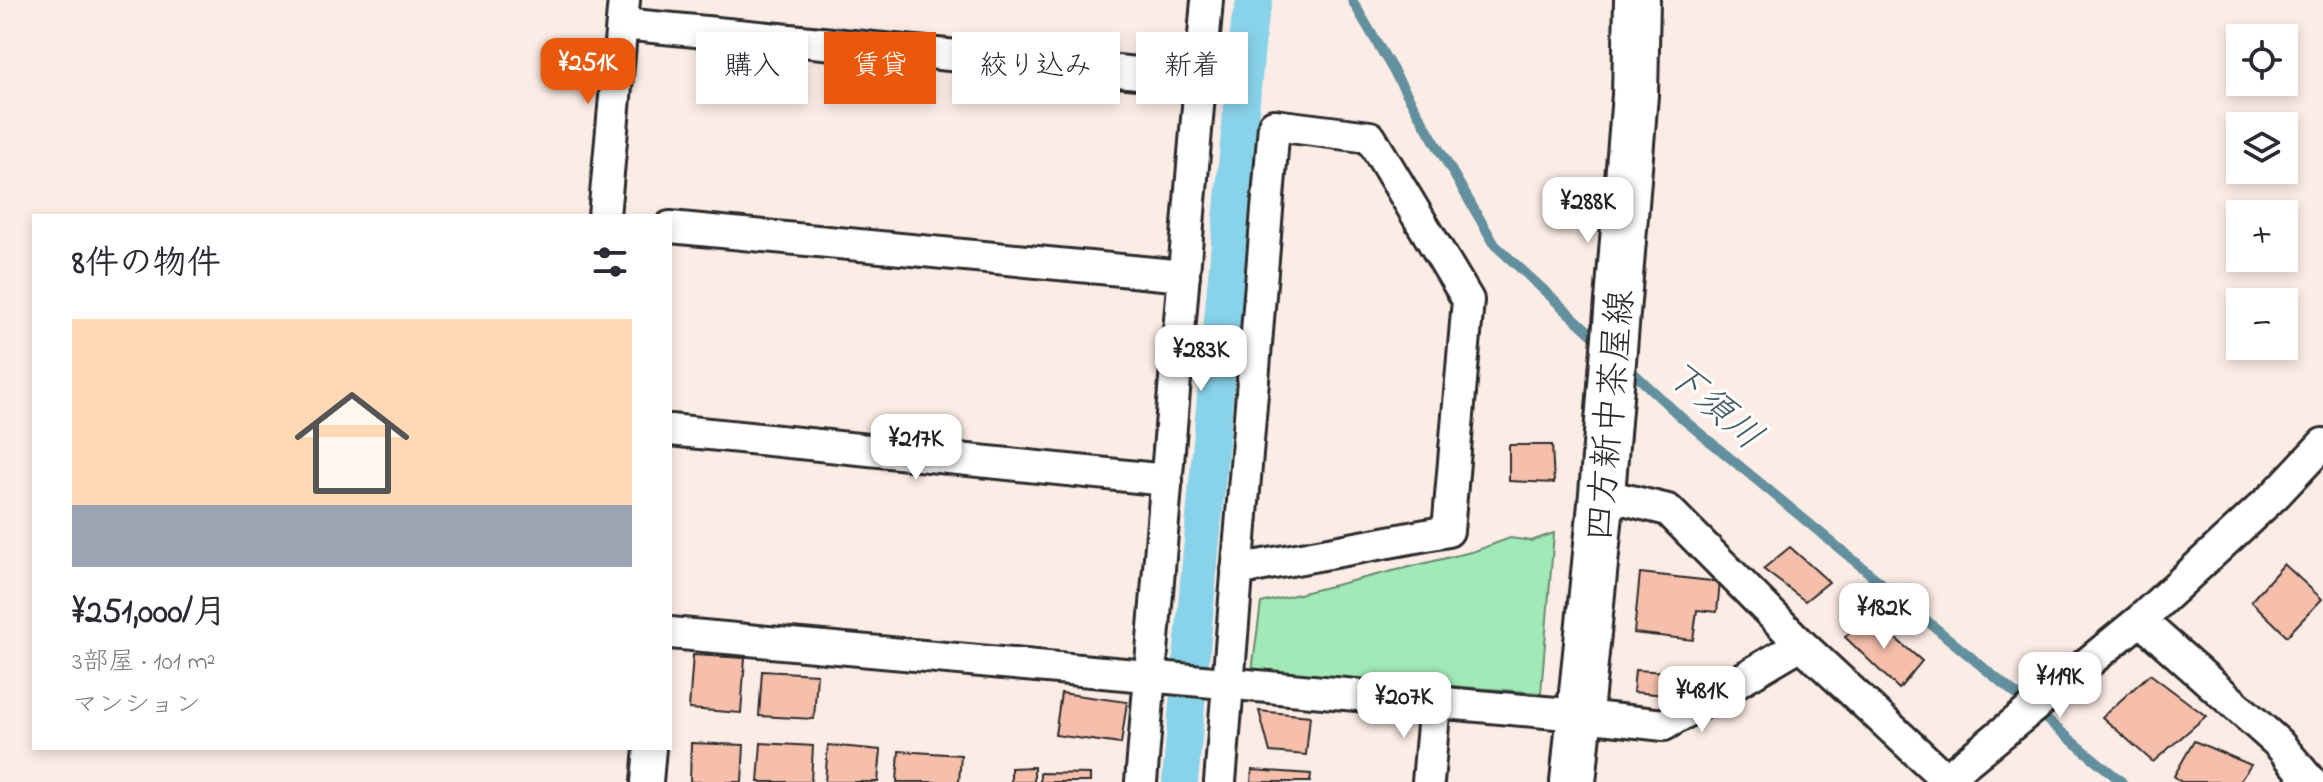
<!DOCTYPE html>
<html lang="ja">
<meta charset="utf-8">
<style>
:root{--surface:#fff;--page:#f7f7f7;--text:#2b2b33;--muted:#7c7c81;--line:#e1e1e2;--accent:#ea580c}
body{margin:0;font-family:"Indie Flower","Klee One",sans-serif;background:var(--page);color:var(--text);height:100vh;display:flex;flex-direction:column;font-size:30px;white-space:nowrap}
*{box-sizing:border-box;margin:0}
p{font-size:26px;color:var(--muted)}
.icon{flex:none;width:44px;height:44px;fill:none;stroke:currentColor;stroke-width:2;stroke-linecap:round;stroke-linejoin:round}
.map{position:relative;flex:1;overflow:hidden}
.panel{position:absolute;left:32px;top:214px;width:640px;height:536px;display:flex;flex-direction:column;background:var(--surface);border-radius:0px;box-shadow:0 4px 12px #0003}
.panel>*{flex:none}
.guide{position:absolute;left:696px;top:32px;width:760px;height:72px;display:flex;gap:16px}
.fabs{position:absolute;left:2226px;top:24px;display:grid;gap:16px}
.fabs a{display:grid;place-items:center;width:72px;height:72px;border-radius:0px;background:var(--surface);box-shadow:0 4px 12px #0003;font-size:40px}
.price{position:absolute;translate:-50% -68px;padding:0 18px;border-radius:16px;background:#fff;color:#222;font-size:26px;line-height:52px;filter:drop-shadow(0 2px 4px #0008)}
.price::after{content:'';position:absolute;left:50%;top:48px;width:24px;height:18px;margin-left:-12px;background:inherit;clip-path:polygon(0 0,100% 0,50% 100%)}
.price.active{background:var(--accent);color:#fff}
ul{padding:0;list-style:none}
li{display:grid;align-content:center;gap:16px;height:424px;padding:0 40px}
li+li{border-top:2px solid var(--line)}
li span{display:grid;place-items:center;height:248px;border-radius:0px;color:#555}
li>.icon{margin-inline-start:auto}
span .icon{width:144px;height:144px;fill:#fffc;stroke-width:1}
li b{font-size:34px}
h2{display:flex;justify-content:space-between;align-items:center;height:96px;padding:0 40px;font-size:34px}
.pill{padding:0 28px;border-radius:0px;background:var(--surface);box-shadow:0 4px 12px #0003;font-size:28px;line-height:72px}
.pill.active{background:var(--accent);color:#fff}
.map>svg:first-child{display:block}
.green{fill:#a1e9b6;stroke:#668a70;stroke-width:2}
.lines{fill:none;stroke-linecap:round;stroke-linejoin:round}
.stream{stroke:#63909e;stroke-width:10}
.canal{stroke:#89d3ea;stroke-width:36}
.building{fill:#f6bfab;stroke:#2b2b2b;stroke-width:2}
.minor-casing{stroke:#2b2b2b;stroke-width:36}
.secondary-casing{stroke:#2b2b2b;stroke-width:50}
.minor{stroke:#fff;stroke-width:30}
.secondary{stroke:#fff;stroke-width:44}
.labels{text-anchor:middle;stroke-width:6;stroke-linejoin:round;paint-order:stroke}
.street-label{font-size:36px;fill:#2b2b2b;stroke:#fff}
.water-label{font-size:38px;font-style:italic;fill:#475d64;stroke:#fff}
</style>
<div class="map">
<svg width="2323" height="782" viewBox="0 0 2323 782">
<rect width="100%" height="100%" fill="#fcece6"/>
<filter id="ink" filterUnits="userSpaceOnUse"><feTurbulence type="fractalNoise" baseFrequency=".0125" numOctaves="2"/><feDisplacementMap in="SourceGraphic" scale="16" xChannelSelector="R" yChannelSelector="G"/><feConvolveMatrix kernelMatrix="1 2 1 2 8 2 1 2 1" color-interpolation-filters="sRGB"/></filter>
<g filter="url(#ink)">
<path class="green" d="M1554 533 1541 693 1252 671 1261 603 1475 551 1510 538 1531 541Z"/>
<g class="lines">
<path class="stream" d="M1352 0 1495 245 1600 342
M1624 364 1684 420 2122 782"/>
<path class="canal" d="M1180 782 1249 23 1255 0"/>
</g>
<path class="building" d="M1509 445H1552L1554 483 1509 481Z
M1790 547 1829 582 1805 601 1763 569Z
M2284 564 2322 599 2287 636 2251 601Z
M1640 573 1720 582 1717 612 1697 610 1693 640 1634 633Z
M1869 616 1922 661 1899 689 1845 637Z
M693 655 745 658 741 713 689 709Z
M1635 670 1667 672 1665 695 1633 692Z
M762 671 817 674 814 719 759 716Z
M2150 674 2206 716 2153 762 2102 717Z
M1061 693 1127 702 1121 744 1055 735Z
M1259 711 1310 716 1306 755 1270 752Z
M2194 741 2251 765 2239 782H2181L2174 776Z
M691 743 744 745 742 782H690Z
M761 743 813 746 811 782H758Z
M828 745 881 750 878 782H825Z
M899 751 961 755 959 782H897Z
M1034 767V782H1011V768Z
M1252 770 1311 774 1310 782H1251Z
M1040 773 1090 774V782H1040Z"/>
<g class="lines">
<g class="minor-casing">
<path id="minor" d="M622 24 1201 79
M604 216 624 0
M670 227 1184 276
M670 430 1167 480
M1602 494 1668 510 1801 644 1949 782
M2140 620 2278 743 2311 782
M670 633 1556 713 1664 725 1801 644
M1946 779 2140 620 2276 494 2323 444
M647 782 650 748
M1141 782 1207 0
M1220 782 1274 125 1370 137 1468 300 1448 531 1237 570
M1428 782 1435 702"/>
</g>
<g class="secondary-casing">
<path id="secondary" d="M1573 782 1602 494 1635 95 1637 0"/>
</g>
<use href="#minor" class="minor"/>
<use href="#secondary" class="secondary"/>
</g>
</g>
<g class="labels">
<g class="street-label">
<text transform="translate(1608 415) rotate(-85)" y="13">四方新中茶屋線</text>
</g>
<g class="water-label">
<text transform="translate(1715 404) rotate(41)" y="13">下須川</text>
</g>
</g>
</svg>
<div class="fabs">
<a><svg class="icon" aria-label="locate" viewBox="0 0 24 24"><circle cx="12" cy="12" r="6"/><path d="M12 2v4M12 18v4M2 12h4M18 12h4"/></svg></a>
<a><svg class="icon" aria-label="layers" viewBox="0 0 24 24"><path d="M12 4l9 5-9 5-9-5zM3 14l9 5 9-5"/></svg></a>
<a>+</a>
<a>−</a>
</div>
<b class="price active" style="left:588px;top:106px">¥251K</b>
<b class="price" style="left:1588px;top:245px">¥288K</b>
<b class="price" style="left:1201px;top:393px">¥283K</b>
<b class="price" style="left:916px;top:482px">¥217K</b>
<b class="price" style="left:1884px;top:651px">¥182K</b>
<b class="price" style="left:2060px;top:720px">¥119K</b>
<b class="price" style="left:1702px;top:734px">¥481K</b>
<b class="price" style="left:1404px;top:740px">¥207K</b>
<div class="guide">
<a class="pill">購入</a>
<a class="pill active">賃貸</a>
<a class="pill">絞り込み</a>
<a class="pill">新着</a>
</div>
<section class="panel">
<h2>8件の物件<svg class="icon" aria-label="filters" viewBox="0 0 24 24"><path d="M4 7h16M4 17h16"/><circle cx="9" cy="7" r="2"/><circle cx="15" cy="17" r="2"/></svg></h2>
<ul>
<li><span style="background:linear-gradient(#ffd9b3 75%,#9aa5b1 0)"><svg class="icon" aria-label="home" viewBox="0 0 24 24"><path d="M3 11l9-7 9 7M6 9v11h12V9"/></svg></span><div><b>¥251,000/月</b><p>3部屋 · 101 m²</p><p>マンション</p></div></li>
</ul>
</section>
</div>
